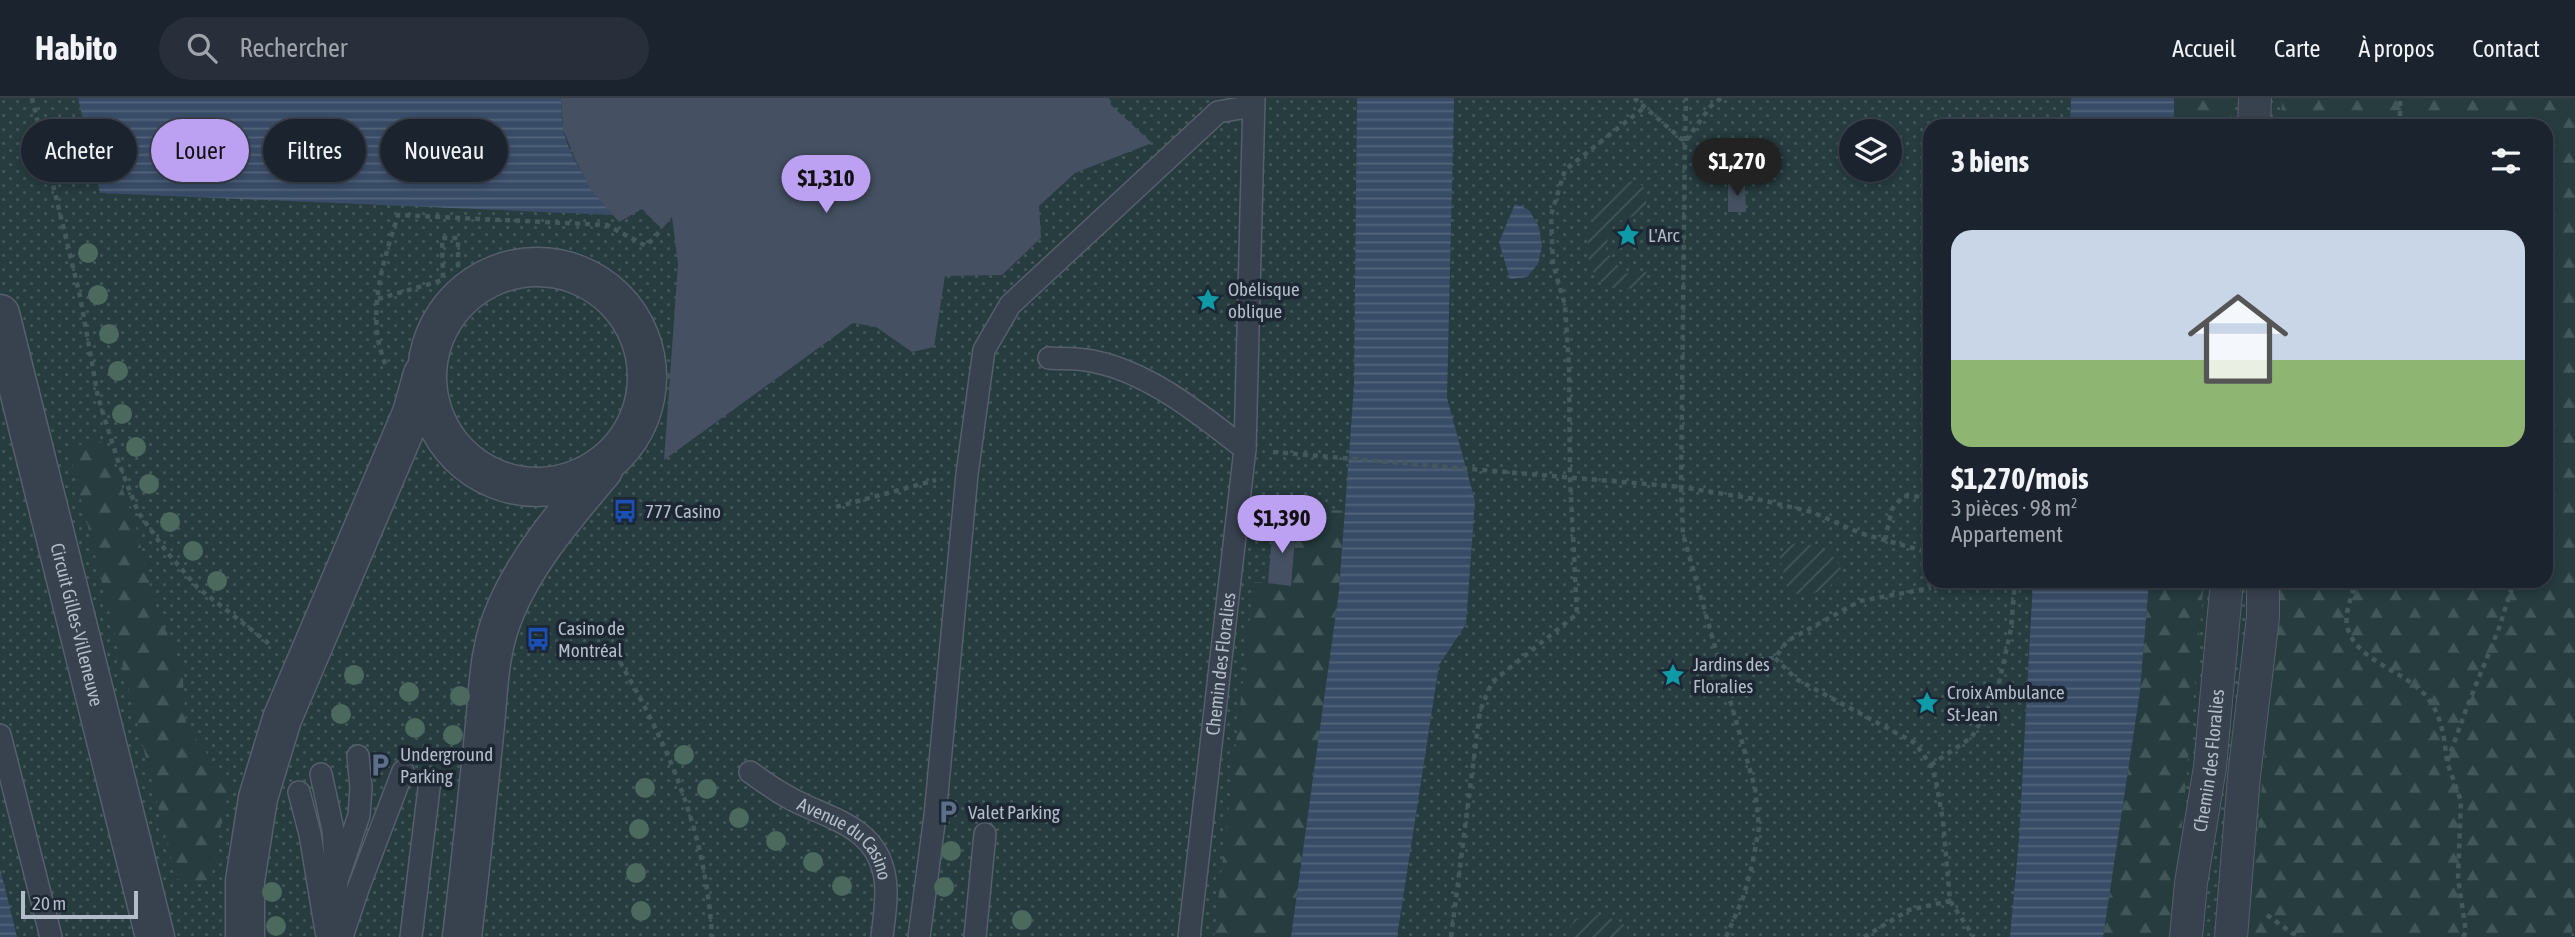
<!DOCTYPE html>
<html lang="fr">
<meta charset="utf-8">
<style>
:root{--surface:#1b232e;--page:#282f3a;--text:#f1f3f6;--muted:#a0a4aa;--line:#39404a;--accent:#bca0f2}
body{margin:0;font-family:"Asap Condensed",sans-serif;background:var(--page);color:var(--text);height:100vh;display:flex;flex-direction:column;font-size:26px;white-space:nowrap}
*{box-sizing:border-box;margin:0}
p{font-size:23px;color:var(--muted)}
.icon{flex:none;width:38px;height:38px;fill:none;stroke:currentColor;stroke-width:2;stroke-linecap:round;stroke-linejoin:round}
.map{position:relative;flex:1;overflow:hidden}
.sheet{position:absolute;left:1923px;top:21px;width:630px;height:469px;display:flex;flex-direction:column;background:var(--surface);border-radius:21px;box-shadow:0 4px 10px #0003,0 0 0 2px var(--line)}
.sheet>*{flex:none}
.banner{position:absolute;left:21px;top:21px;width:665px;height:63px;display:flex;gap:14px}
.buttons{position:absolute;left:1839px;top:21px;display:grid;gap:14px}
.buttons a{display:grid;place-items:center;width:63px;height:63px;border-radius:50%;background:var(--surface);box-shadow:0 4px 10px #0003,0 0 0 2px var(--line);font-size:35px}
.scale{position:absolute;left:21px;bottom:18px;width:117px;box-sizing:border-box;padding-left:7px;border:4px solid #b4bcc9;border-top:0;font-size:19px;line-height:24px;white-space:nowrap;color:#b4bcc9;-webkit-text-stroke:5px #1d2633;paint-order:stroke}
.price{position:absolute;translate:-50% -60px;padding:0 16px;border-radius:24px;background:var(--accent);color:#111;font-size:23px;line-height:46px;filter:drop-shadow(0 2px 4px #0008)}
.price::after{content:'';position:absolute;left:50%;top:42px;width:21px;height:16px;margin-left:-10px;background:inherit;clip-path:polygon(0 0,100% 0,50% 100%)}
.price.active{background:#222;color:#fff}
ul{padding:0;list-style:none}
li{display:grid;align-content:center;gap:14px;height:371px;padding:0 28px}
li+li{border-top:2px solid var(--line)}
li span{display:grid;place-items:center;height:217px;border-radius:21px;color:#555}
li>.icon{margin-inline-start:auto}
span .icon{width:126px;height:126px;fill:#fffc;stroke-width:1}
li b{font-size:30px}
h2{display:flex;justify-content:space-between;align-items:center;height:84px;padding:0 28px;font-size:30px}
.pill{padding:0 24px;border-radius:32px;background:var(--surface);box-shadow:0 4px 10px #0003,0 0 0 2px var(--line);font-size:24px;line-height:63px}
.pill.active{background:var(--accent);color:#111}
header{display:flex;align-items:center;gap:42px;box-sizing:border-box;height:98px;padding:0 35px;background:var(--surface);border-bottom:2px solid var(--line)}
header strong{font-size:33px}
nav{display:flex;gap:38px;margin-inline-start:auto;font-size:24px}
.search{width:490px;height:63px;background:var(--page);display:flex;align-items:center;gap:18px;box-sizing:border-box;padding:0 24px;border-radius:38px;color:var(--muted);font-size:26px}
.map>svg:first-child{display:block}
.grass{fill:url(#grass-dots);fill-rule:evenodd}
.forest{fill:url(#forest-firs)}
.garden{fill:url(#garden-furrows)}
.water{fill:url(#water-rules)}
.building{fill:#455162}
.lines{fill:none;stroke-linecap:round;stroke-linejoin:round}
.service-casing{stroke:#565f6c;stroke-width:24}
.pedestrian-casing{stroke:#565f6c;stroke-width:34}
.minor-casing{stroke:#565f6c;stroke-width:41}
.path{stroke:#44595c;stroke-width:4.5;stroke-dasharray:5 5;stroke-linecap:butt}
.service{stroke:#38414e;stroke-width:21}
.pedestrian{stroke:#38414e;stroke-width:32}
.minor{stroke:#38414e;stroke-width:38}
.tree{fill:#4b6a5d}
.labels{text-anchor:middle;stroke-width:7;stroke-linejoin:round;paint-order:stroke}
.poi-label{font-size:19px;fill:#b4bcc9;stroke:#1d2633;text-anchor:start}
.street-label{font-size:19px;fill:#b4bcc9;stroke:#1d2633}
</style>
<header>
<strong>Habito</strong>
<div class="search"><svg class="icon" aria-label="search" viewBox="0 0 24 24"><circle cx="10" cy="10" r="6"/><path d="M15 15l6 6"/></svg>Rechercher</div>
<nav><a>Accueil</a><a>Carte</a><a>À propos</a><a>Contact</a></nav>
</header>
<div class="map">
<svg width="2575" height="839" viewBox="0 0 2575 839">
<defs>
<pattern id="grass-dots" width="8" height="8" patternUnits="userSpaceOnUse" patternTransform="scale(1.75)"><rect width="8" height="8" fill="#263c3f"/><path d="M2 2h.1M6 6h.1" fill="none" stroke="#435659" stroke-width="1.8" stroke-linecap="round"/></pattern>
<pattern id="forest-firs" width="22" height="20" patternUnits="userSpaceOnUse" patternTransform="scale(1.75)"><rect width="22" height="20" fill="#263c3f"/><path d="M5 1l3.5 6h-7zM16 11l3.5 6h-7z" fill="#435659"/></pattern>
<pattern id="garden-furrows" width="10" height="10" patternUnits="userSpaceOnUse" patternTransform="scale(1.75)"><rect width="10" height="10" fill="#263c3f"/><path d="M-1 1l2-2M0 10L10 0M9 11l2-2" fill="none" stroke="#435659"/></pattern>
<pattern id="water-rules" width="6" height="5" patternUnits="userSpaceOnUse" patternTransform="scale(1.75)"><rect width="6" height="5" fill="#394c67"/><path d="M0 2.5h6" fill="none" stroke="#53647b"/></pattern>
</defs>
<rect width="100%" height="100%" fill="#242f3e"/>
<path class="grass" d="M0 0H2575V839H0ZM1930 28H2546V483H1930ZM1852 33H1890V72H1852Z"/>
<path class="forest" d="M2174 0H2231L2230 28H2174Z
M2282 0H2575V816L2571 839H2248L2277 521V483H2546V28H2281Z
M98 343 107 347 136 429 154 505 182 569 186 626 230 688 218 740 211 782C202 788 185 786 176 780L70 357 73 349Z
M1284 408 1345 413 1339 493 1291 839H1214L1254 484 1291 487 1296 428 1282 426Z
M2149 483H2204L2172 839H2103L2140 593Z"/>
<path class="garden" d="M1635 83 1647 91 1646 107 1639 117C1614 122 1609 128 1606 153L1624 175 1636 176 1650 173 1638 189C1632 190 1623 193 1616 191 1583 183 1583 143 1595 117 1601 105 1610 95 1618 85Z
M1797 445C1818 446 1834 454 1843 474 1831 492 1808 502 1788 493L1779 456 1787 448Z
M1596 817 1605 818 1627 828V834L1623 839H1569V832L1575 821Z"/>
<path class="water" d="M78 0H561C562 9 561 19 563 29 567 57 594 95 613 117L100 95Z
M1357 0H1454L1447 300 1475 403 1466 526 1439 567 1397 839H1291L1339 493 1354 288Z
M2071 0H2174V28H2070Z
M1515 106 1529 112 1539 129 1542 148 1538 166 1527 179 1510 181 1499 144Z
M2033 483H2149L2140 593 2103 839H2010L2019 742Z
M0 770 17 839H0Z"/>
<path class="building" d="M561 0H1109L1111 7 1152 45 1075 75 1039 108 1041 140 1002 177 945 178 934 249 912 254 876 229 853 225 664 362 678 166 672 119 662 131 642 111 619 124 591 92 575 61 563 31Z
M1728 85 1745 86 1746 114H1728Z
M1273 425 1296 428 1291 488 1268 485Z"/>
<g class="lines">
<g class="service-casing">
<g id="service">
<path d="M1049 260C1063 261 1078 260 1092 263 1149 274 1200 316 1245 351"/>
<path d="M0 637 51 839"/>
<path id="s1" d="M750 674C768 687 785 699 806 708 842 724 878 735 885 780 888 799 884 820 882 839"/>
<path d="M321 676 333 732 336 774"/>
<path d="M299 694 310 736 326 833"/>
<path d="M334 839 337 783 359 717 361 690 358 658"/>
<path d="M342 839 359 788 403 673"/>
<path d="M411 839 430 682"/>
<path d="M919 839 935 718 967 376 984 252 1010 207 1218 14 1253 8"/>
<path d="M975 839 985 736"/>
<path id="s2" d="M1189 839 1245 351 1254 0"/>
</g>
</g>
<g class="pedestrian-casing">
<g id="pedestrian">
<path d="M2254 28 2255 0"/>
<path id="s3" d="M2186 839 2191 785 2210 669 2227 483"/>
<path d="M2231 839 2244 678 2263 519V483"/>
</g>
</g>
<g class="minor-casing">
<g id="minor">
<circle cx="537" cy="279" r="110"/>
<path id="s4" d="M0 216 155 839"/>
<path d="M245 839V783L258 700 282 621 412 315 423 276"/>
<path d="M462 839C470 772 477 705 484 637 488 600 488 557 502 521 523 465 565 417 603 372"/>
</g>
</g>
<path class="path" d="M32 0 80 198 98 299 117 360 138 414 166 453 197 489 272 548
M1634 0 1685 44
M1721 0 1710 9 1685 44 1681 389 1761 402 1812 414 1860 435 1930 455
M2400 28V0
M1685 43 1686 0
M378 201 443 182 442 140H458V174
M385 266C382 256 378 245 377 234 373 194 386 155 398 117L607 127 646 148 662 131
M647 288 672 277
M1273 354 1681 389 1683 436 1755 690 1759 730 1752 768 1743 800 1726 839
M836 409 936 382
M1885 442 1892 411 1903 398 1930 399
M1932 483 1931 490 1954 483
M2102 483 2191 489
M2318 483 2354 491 2360 483
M2354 491C2350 502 2345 516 2347 528 2355 563 2404 572 2426 598 2442 617 2444 639 2447 663
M1775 560 1796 581 1915 645 1931 667 1936 683 1943 723 1950 803 1974 839
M620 564C671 652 706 736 712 839
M1719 564 1775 560 1787 543 1860 503 1931 490
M1931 667 1972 639 1997 594 2011 531 2015 483
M2267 817 2292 835 2301 839
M1451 839 1480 613 1492 584 1577 516 1570 380 1569 269 1565 207 1553 166 1551 117 1565 72 1646 8
M1864 839 1909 812 1950 803
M2463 839 2466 834 2458 780 2461 703 2447 664 2467 609 2499 530 2514 483"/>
<use href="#service" class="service"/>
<use href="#pedestrian" class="pedestrian"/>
<use href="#minor" class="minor"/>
</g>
<g class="tree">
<circle cx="88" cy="155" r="10"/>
<circle cx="98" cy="197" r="10"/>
<circle cx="109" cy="236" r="10"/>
<circle cx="118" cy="273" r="10"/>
<circle cx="122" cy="316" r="10"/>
<circle cx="136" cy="349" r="10"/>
<circle cx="149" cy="386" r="10"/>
<circle cx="170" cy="424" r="10"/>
<circle cx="193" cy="453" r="10"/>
<circle cx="217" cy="483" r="10"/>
<circle cx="354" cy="577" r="10"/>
<circle cx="409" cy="594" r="10"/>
<circle cx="460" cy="598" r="10"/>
<circle cx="341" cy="616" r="10"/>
<circle cx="415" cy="630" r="10"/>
<circle cx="453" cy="637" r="10"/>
<circle cx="684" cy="657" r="10"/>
<circle cx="645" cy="690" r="10"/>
<circle cx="707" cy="691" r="10"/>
<circle cx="739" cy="720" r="10"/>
<circle cx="639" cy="731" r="10"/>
<circle cx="776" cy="743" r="10"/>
<circle cx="951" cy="753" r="10"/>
<circle cx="813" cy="764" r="10"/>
<circle cx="636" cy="775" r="10"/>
<circle cx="842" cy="788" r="10"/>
<circle cx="944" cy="789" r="10"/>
<circle cx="272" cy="794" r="10"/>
<circle cx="641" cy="813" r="10"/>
<circle cx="1022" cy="822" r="10"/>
<circle cx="276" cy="828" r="10"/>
</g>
<defs>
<g id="sight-bare" transform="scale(1.89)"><path d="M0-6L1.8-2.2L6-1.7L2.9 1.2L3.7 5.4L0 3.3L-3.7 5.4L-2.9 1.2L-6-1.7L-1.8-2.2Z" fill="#0f9aa8" stroke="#1d2633" stroke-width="2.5" paint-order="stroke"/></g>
<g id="bus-bare" transform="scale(1.89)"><path d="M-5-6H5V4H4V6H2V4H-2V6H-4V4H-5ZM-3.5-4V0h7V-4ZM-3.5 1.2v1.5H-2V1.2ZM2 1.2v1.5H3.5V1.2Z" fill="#1a4fb4" stroke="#1d2633" stroke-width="2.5" paint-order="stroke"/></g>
<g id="parking-bare" transform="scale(1.89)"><path d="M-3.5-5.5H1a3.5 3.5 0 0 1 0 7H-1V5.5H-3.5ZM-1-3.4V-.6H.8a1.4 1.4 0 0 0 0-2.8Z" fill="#5c6f8a" stroke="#1d2633" stroke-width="2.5" paint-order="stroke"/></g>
</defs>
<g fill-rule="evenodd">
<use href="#sight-bare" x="1628" y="137"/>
<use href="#sight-bare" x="1208" y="202"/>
<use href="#bus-bare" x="625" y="413"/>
<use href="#bus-bare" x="538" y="541"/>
<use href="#sight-bare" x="1673" y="577"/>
<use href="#sight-bare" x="1927" y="605"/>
<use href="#parking-bare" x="380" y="667"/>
<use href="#parking-bare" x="948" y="714"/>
</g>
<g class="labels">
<g class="poi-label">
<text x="1648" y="144">L'Arc</text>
<text x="1228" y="198">Obélisque<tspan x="1228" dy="22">oblique</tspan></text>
<text x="645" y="420">777 Casino</text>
<text x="558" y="537">Casino de<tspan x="558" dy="22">Montréal</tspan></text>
<text x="1693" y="573">Jardins des<tspan x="1693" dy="22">Floralies</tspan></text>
<text x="1947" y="601">Croix Ambulance<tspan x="1947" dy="22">St-Jean</tspan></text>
<text x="400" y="663">Underground<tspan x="400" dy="22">Parking</tspan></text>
<text x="968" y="721">Valet Parking</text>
</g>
<g class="street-label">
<text dy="7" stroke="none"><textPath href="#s4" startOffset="320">Circuit Gilles-Villeneuve</textPath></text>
<text dy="7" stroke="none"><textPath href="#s2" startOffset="275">Chemin des Floralies</textPath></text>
<text dy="7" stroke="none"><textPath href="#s3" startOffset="178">Chemin des Floralies</textPath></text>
<text dy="7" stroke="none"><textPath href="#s1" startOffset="119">Avenue du Casino</textPath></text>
</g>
</g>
</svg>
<div class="buttons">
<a><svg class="icon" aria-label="layers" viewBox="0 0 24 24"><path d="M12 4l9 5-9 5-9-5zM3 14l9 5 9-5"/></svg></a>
</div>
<div class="scale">20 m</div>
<b class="price active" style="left:1737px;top:100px">$1,270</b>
<b class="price" style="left:826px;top:117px">$1,310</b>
<b class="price" style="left:1282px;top:457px">$1,390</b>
<div class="banner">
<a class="pill">Acheter</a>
<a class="pill active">Louer</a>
<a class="pill">Filtres</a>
<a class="pill">Nouveau</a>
</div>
<section class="sheet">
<h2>3 biens<svg class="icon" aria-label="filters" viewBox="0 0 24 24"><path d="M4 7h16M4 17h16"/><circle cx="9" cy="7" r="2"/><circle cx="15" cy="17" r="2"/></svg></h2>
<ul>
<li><span style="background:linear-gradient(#c9d6e8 60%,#8fb573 0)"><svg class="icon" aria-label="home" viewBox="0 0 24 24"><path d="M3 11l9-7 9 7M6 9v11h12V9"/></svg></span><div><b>$1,270/mois</b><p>3 pièces · 98 m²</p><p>Appartement</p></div></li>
</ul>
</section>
</div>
